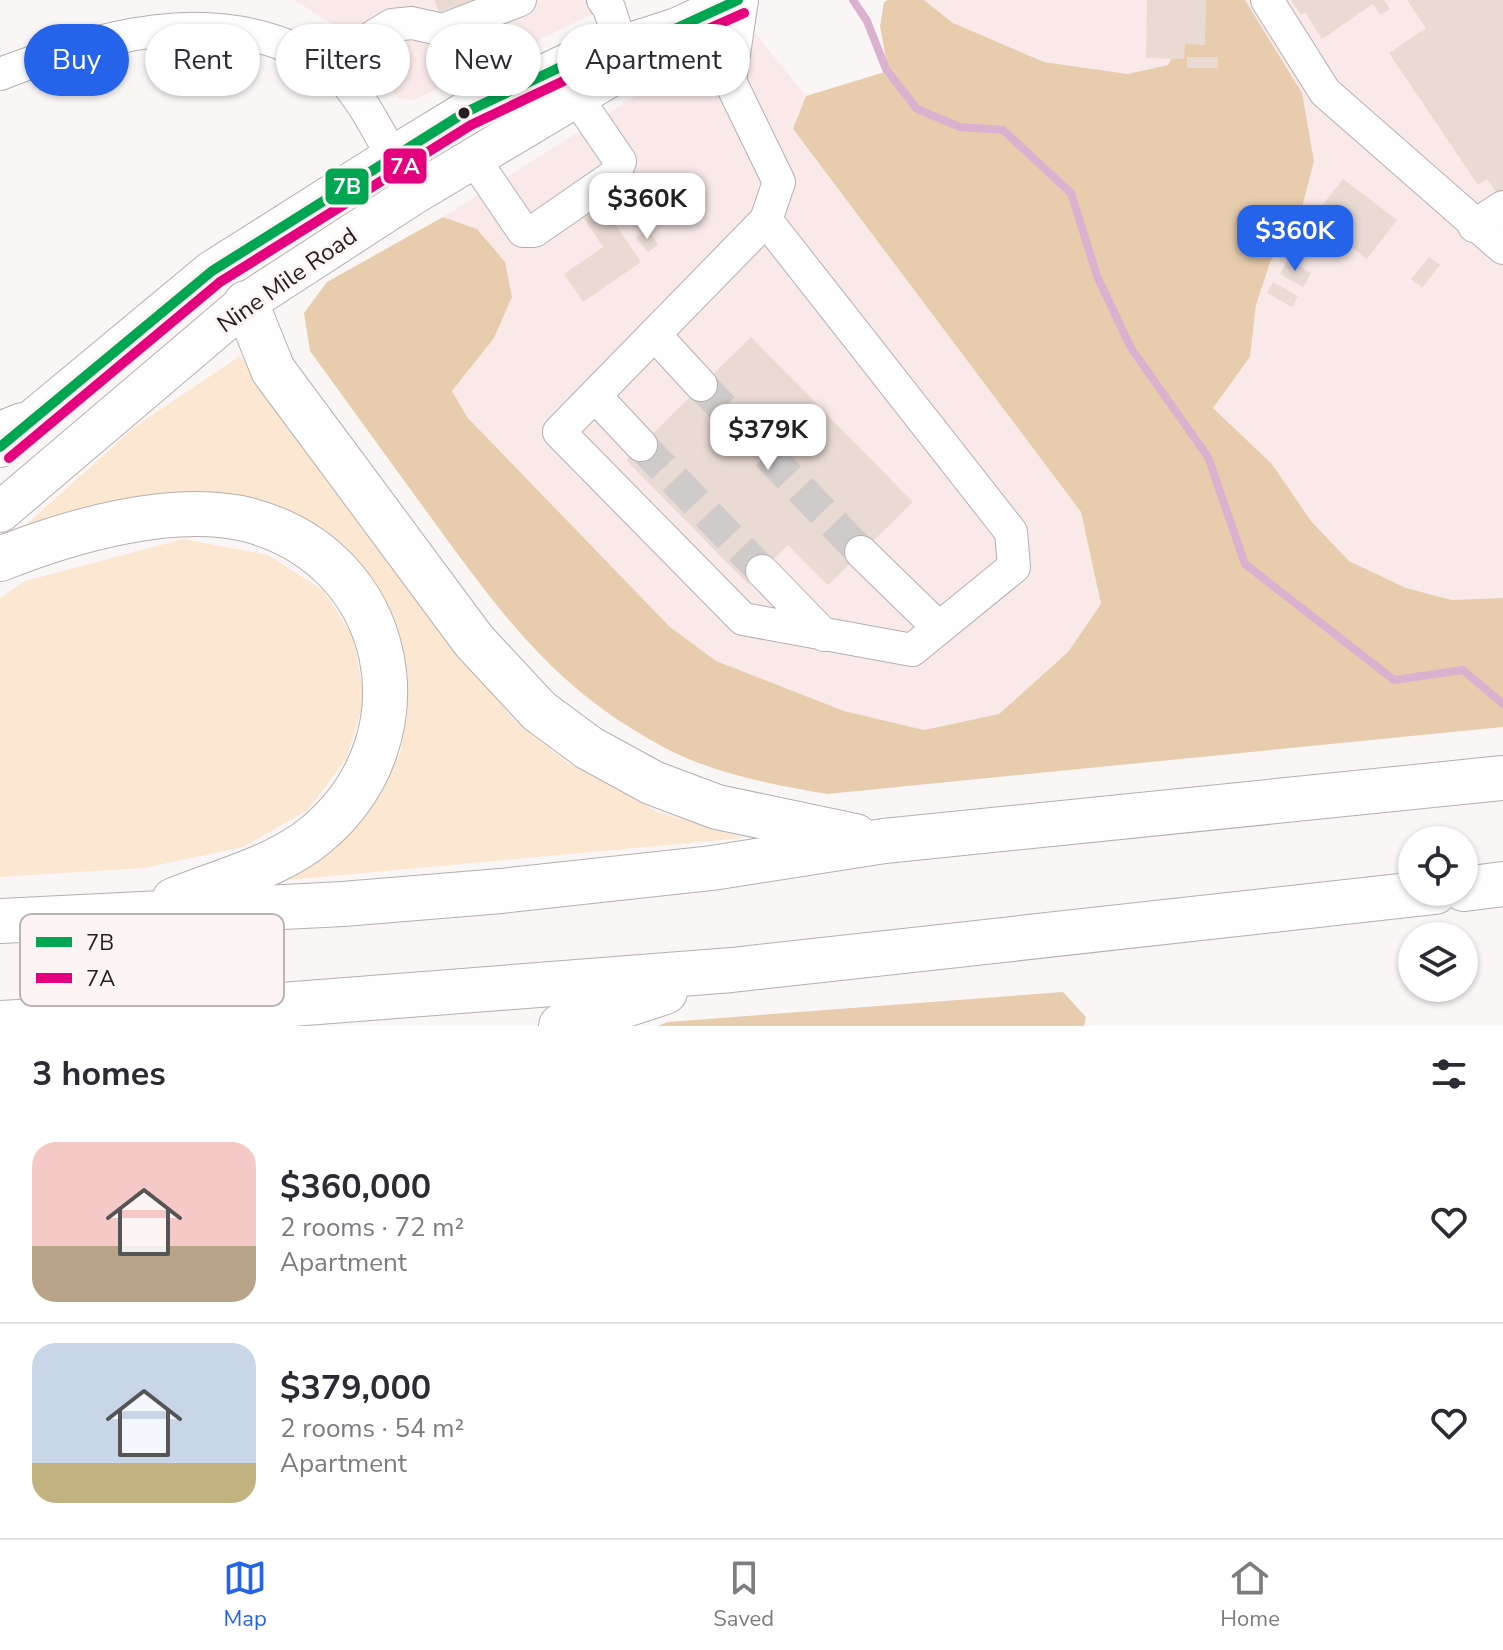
<!DOCTYPE html>
<meta charset="utf-8">
<style>
:root{--surface:#fff;--page:#f7f7f7;--text:#2b2b33;--muted:#7c7c81;--line:#e1e1e2;--accent:#2563eb}
body{margin:0;font-family:"Nunito Sans",sans-serif;background:var(--page);color:var(--text);height:100vh;display:flex;flex-direction:column;font-size:30px;white-space:nowrap}
*{box-sizing:border-box;margin:0}
p{font-size:26px;color:var(--muted)}
.icon{flex:none;width:44px;height:44px;fill:none;stroke:currentColor;stroke-width:2;stroke-linecap:round;stroke-linejoin:round}
.map{position:relative;height:1026px;overflow:hidden}
.panel{display:flex;flex-direction:column;background:var(--surface);flex:1}
.panel>*{flex:none}
.guide{position:absolute;left:24px;top:24px;width:800px;height:72px;display:flex;gap:16px}
.controls{position:absolute;left:1398px;top:826px;display:grid;gap:16px}
.controls a{display:grid;place-items:center;width:80px;height:80px;border-radius:50%;background:var(--surface);box-shadow:0 2px 6px #0004;font-size:40px}
.price{position:absolute;translate:-50% -68px;padding:0 18px;border-radius:16px;background:#fff;color:#222;font-size:26px;line-height:52px;filter:drop-shadow(0 2px 4px #0008)}
.price::after{content:'';position:absolute;left:50%;top:48px;width:24px;height:18px;margin-left:-12px;background:inherit;clip-path:polygon(0 0,100% 0,50% 100%)}
.price.on{background:var(--accent);color:#fff}
ul{padding:0;list-style:none}
li{display:flex;align-items:center;gap:24px;height:200px;padding:0 32px}
li+li{border-top:2px solid var(--line)}
li span{display:grid;place-items:center;flex:none;width:224px;height:160px;border-radius:24px;color:#555}
li>.icon{margin-inline-start:auto}
span .icon{width:96px;height:96px;fill:#fffc;stroke-width:1}
li b{font-size:34px}
h2{display:flex;justify-content:space-between;align-items:center;height:96px;padding:0 32px;font-size:34px}
.tag{padding:0 28px;border-radius:36px;background:var(--surface);box-shadow:0 2px 6px #0004;font-size:28px;line-height:72px}
.tag.on{background:var(--accent);color:#fff}
.tabs{display:flex;justify-content:space-around;align-items:center;height:112px;border-top:2px solid var(--line);background:var(--surface);font-size:22px;color:var(--muted)}
.tabs a{display:grid;justify-items:center;gap:4px}
.tabs .on{color:var(--accent)}
.map>svg:first-child{display:block}
.built{fill:#f9eae9}
.green{fill:#fce8d2}
.forest{fill:#e7cdad}
.lines{fill:none;stroke-linecap:round;stroke-linejoin:round}
.stream{stroke:#dbb1d0;stroke-width:8}
.building{fill:#e9dad4}
.minor-tunnel{stroke:#d0cbcb;stroke-width:32;stroke-dasharray:32 16;stroke-linecap:butt}
.minor-casing{stroke:#b5b0af;stroke-width:34}
.major-casing{stroke:#b5b0af;stroke-width:42}
.highway-casing{stroke:#b5b0af;stroke-width:46}
.minor{stroke:#fefefe;stroke-width:32}
.major{stroke:#fefefe;stroke-width:40}
.highway{stroke:#fefefe;stroke-width:44}
.bus-1-casing{stroke:#fdf5f4;stroke-width:16}
.bus-2-casing{stroke:#fdf5f4;stroke-width:16}
.bus-1{stroke:#00a651;stroke-width:10}
.bus-2{stroke:#e5007d;stroke-width:10}
.bus-dot{fill:#251e1d;stroke:#fdf5f4;stroke-width:3}
.labels{text-anchor:middle;stroke-width:6;stroke-linejoin:round;paint-order:stroke}
.street-label{font-size:24px;fill:#251e1d;stroke:#fdf5f4}
.key{fill:#fdf5f4;stroke:#bcb4b4;stroke-width:2}
.key-label{font-size:22px;fill:#251e1d}
.line-badge{stroke:#fdf5f4;stroke-width:3}
.badge-label{font-size:22px;text-anchor:middle;font-weight:bold;fill:#fff}
</style>
<div class="map">
<svg width="1503" height="1026" viewBox="0 0 1503 1026">
<rect width="100%" height="100%" fill="#fbf6f6"/>
<path class="built" d="M294 0H622L414 100 398 98 342 30Z
M924 0H1203L1168 65 1128 74 1044 62 953 23Z
M1245 0H1503V598L1452 600 1406 588 1349 561 1311 521 1272 464 1213 408 1250 357 1256 305 1271 260 1299 219 1302 93Z
M756 34 806 96 793 130 1081 512 1101 604 1068 652 999 714 924 730 844 711 715 661 670 627 467 417 452 391 494 338 477 229 443 217 672 73Z"/>
<path class="green" d="M240 356 439 628 515 721 568 763 656 811 744 838 289 880 287 870 332 845 361 819 400 754 407 714 406 666 392 614 355 559 304 521 19 531 136 426Z
M183 539 268 555 323 590 354 638 364 701 346 759 308 810 243 847 144 868 0 877V598L25 581Z"/>
<path class="forest" d="M888 0H924L953 23 1044 62 1128 74 1168 65 1203 0H1245L1302 93 1314 161 1299 219 1271 260 1256 305 1250 357 1213 408 1272 464 1311 521 1349 561 1406 588 1452 600 1503 598V727L827 794C770 784 709 773 658 744 553 687 500 612 432 519 391 463 351 407 310 351L304 313 327 282 443 217 477 229 505 262 512 297 494 338 452 391 467 417 670 627 716 661 844 711 924 730 999 714 1068 652 1101 604 1081 512 793 129 806 96 888 71 880 26 884 2Z
M1063 992 1086 1017 1084 1026H658L668 1022Z"/>
<g class="lines">
<path class="stream" d="M853 0 867 21 886 69 917 109 960 127 1003 130 1071 193 1097 276 1131 348 1208 457 1245 564 1394 680 1463 670 1503 704"/>
</g>
<path class="building" d="M434 0H475L441 16Z
M1147 0H1206L1205 45 1185 44 1184 59 1146 58Z
M1291 0H1384L1390 9 1380 15 1373 4 1322 39 1305 12 1301 15Z
M1407 0H1503V192L1498 195 1487 179 1478 185 1389 53 1426 28Z
M1187 57H1218V68H1187Z
M1343 179 1397 220 1367 259 1313 217Z
M602 205 641 262 583 302 564 274 603 247 584 218Z
M648 229 658 245 648 252 636 238Z
M1429 257 1440 265 1422 288 1411 279Z
M1287 260 1311 273 1303 287 1280 274Z
M1273 282 1298 296 1292 307 1267 293Z
M751 337 913 502 828 585 788 545 748 584 626 460Z"/>
<g class="lines">
<path class="minor-tunnel" d="M701 385 861 552
M641 445 762 571"/>
<g class="minor-casing">
<path id="minor" d="M603 0 609 8 621 45
M742 0 730 81 779 182 766 220 1011 532 1014 567 912 650 743 619 559 432 766 220
M1267 0 1325 92 1503 248
M653 53 730 81
M0 74C118 29 235 0 339 74 367 104 384 143 404 178
M340 75 374 36 392 25 412 23 443 30 520 0
M474 159 523 231H534L615 175 620 161 577 98
M1474 226 1503 207
M656 336 701 385
M595 396 641 445
M861 552 939 628
M762 571 824 635"/>
</g>
<g class="major-casing">
<path id="major" d="M0 447 212 271 392 157 464 113 569 63 677 28 738 0
M0 512 246 303 414 194 658 48"/>
</g>
<g class="highway-casing">
<path id="highway" d="M246 303 273 370 474 641 539 711 589 748 653 783 717 807 855 836
M0 434 23 425
M0 559C70 531 174 501 249 520 396 559 432 737 317 834 278 867 221 881 174 900
M1464 889 1503 884
M0 921 343 904 501 891 712 868 884 841 1503 778
M0 1023 177 1013 732 970 1435 892
M561 1026 665 992"/>
</g>
<use href="#minor" class="minor"/>
<use href="#major" class="major"/>
<use href="#highway" class="highway"/>
<g class="bus-1-casing">
<path id="bus-1" d="M0 447 212 271 464 113 569 63 677 28 738 0"/>
</g>
<g class="bus-2-casing">
<path id="bus-2" d="M9 458 220 282 471 125 574 76 681 41 744 13"/>
</g>
<use href="#bus-1" class="bus-1"/>
<use href="#bus-2" class="bus-2"/>
</g>
<circle class="bus-dot" cx="464" cy="113" r="7"/>
<g class="labels">
<g class="street-label">
<text transform="translate(287 280) rotate(-35)" y="8">Nine Mile Road</text>
</g>
</g>
<rect x="20" y="914" width="264" height="92" rx="12" class="key"/>
<rect x="36" y="937" width="36" height="10" fill="#00a651"/>
<rect x="36" y="973" width="36" height="10" fill="#e5007d"/>
<g class="key-label">
<text x="86" y="950">7B</text>
<text x="86" y="986">7A</text>
</g>
<g class="line-badge">
<rect x="382" y="147" width="46" height="38" rx="8" fill="#e5007d"/>
<rect x="324" y="167" width="46" height="39" rx="8" fill="#00a651"/>
</g>
<g class="badge-label">
<text x="405" y="174">7A</text>
<text x="347" y="194">7B</text>
</g>
</svg>
<div class="controls">
<a><svg class="icon" aria-label="locate" viewBox="0 0 24 24"><circle cx="12" cy="12" r="6"/><path d="M12 2v4M12 18v4M2 12h4M18 12h4"/></svg></a>
<a><svg class="icon" aria-label="layers" viewBox="0 0 24 24"><path d="M12 4l9 5-9 5-9-5zM3 14l9 5 9-5"/></svg></a>
</div>
<b class="price" style="left:647px;top:241px">$360K</b>
<b class="price on" style="left:1295px;top:273px">$360K</b>
<b class="price" style="left:768px;top:472px">$379K</b>
<div class="guide">
<a class="tag on">Buy</a>
<a class="tag">Rent</a>
<a class="tag">Filters</a>
<a class="tag">New</a>
<a class="tag">Apartment</a>
</div>
</div>
<section class="panel">
<h2>3 homes<svg class="icon" aria-label="filters" viewBox="0 0 24 24"><path d="M4 7h16M4 17h16"/><circle cx="9" cy="7" r="2"/><circle cx="15" cy="17" r="2"/></svg></h2>
<ul>
<li><span style="background:linear-gradient(#f6c9c9 65%,#b9a48a 0)"><svg class="icon" aria-label="home" viewBox="0 0 24 24"><path d="M3 11l9-7 9 7M6 9v11h12V9"/></svg></span><div><b>$360,000</b><p>2 rooms · 72 m²</p><p>Apartment</p></div><svg class="icon" aria-label="heart" viewBox="0 0 24 24"><path d="M12 20l-8-8c-3-5 5-10 8-4 3-6 11-1 8 4z"/></svg></li>
<li><span style="background:linear-gradient(#c9d6e8 75%,#c2b280 0)"><svg class="icon" aria-label="home" viewBox="0 0 24 24"><path d="M3 11l9-7 9 7M6 9v11h12V9"/></svg></span><div><b>$379,000</b><p>2 rooms · 54 m²</p><p>Apartment</p></div><svg class="icon" aria-label="heart" viewBox="0 0 24 24"><path d="M12 20l-8-8c-3-5 5-10 8-4 3-6 11-1 8 4z"/></svg></li>
</ul>
</section>
<nav class="tabs">
<a class="on"><svg class="icon" aria-label="map" viewBox="0 0 24 24"><path d="M3 6l6-2 6 2 6-2v14l-6 2-6-2-6 2zM9 4v14M15 6v14"/></svg>Map</a>
<a><svg class="icon" aria-label="saved" viewBox="0 0 24 24"><path d="M7 4h10v16l-5-4-5 4z"/></svg>Saved</a>
<a><svg class="icon" aria-label="home" viewBox="0 0 24 24"><path d="M3 11l9-7 9 7M6 9v11h12V9"/></svg>Home</a>
</nav>
